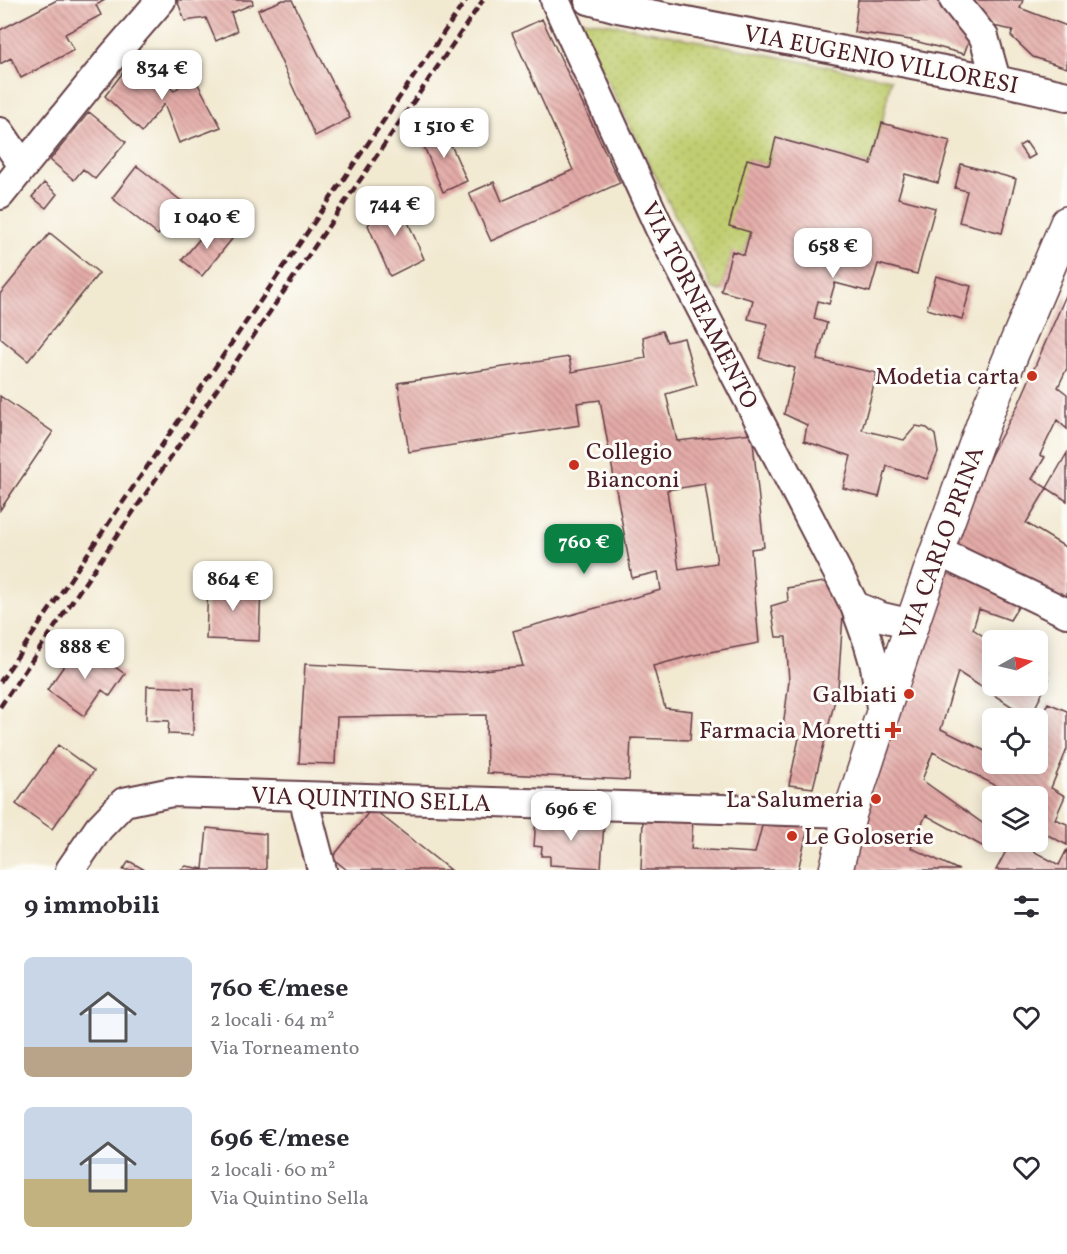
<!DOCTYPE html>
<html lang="it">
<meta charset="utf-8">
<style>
:root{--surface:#fff;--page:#f7f7f7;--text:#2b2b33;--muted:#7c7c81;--accent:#0b8043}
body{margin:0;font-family:Vollkorn,serif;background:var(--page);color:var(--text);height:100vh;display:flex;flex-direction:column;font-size:22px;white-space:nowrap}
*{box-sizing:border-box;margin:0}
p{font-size:20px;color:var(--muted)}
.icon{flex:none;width:33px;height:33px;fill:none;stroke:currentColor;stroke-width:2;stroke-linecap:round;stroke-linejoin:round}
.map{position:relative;height:870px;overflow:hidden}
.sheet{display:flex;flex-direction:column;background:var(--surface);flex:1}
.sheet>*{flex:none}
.needle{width:39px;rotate:82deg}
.controls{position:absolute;left:982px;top:630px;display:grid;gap:12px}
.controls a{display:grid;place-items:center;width:66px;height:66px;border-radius:9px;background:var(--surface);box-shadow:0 3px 15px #0003;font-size:30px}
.price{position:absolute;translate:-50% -51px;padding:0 14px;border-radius:12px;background:#fff;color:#222;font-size:20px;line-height:39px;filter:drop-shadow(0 2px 3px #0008)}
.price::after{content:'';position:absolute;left:50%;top:36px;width:18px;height:14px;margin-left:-9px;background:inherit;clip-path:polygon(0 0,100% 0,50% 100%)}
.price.current{background:var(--accent);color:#fff}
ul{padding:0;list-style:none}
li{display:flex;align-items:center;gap:18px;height:150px;padding:0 24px}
li span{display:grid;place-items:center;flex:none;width:168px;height:120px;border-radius:9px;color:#555}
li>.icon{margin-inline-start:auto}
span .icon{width:72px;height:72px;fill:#fffc;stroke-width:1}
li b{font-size:26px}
h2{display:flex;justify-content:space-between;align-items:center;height:72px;padding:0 24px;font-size:26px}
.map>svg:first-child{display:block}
.green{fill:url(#green-dots);stroke:#85764d;stroke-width:1.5}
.building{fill:url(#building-back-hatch);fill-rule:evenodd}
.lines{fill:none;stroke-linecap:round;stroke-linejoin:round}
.street-casing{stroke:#633d44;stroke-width:32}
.secondary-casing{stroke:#633d44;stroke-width:36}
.street{stroke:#fff;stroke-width:28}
.secondary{stroke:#fff;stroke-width:33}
.rail{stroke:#4a1f2b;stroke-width:4.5;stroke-dasharray:9 4.5;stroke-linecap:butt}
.poi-dot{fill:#c8321e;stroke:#fdfcf7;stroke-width:2}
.labels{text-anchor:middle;stroke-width:6;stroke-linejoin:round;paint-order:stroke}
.street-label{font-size:24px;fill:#4a1f2b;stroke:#fdfcf7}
.poi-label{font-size:24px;fill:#4a1f2b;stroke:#fdfcf7;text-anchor:end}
</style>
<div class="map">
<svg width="1067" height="870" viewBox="0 0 1067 870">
<defs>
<pattern id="green-dots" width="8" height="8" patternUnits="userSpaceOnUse" patternTransform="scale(1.5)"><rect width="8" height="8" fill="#c0cd6f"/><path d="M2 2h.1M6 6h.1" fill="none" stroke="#a6b060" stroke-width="1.8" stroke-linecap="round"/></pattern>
<pattern id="building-back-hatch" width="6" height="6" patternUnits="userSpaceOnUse" patternTransform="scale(1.5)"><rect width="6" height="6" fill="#e4aca8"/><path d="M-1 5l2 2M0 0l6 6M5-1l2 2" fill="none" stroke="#bb8b89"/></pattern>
</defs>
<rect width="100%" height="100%" fill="#fdfcf7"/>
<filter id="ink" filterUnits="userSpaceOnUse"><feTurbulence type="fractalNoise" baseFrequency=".0167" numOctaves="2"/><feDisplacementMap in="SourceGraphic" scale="12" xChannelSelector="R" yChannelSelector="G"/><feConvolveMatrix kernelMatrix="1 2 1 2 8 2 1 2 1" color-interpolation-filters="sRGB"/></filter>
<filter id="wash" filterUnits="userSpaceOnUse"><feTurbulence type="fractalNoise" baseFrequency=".008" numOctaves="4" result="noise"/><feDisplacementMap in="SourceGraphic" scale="24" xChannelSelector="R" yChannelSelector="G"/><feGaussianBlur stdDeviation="1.35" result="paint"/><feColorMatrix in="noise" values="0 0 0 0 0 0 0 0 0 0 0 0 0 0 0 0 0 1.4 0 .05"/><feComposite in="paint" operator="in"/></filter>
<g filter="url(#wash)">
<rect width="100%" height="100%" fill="#f2e9d1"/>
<path class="green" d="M576 19 623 26 891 79 882 123 871 164 776 139 769 165 747 159 750 232 744 255 732 252 721 291 712 288Z"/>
<g id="blocks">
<path class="building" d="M57 0H105L96 5 101 15 65 34 74 50 21 78 11 58 0 64V30Z
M177 0H252L253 4 231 13 237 31 216 41 206 18 185 21Z
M283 0H292L350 118 315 136 258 10Z
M858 0H942L971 34 964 54 911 40 854 32Z
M963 0H1023L1020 8 1067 26V68L1033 57 1011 36 1013 30 983 24Z
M542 19 620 183 491 241 469 193 494 182 502 201 573 170 512 33Z
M137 54 174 91 193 75 221 127 179 143 164 104 142 132 105 96Z
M89 112 126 142 95 179 83 169 74 180 50 160Z
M440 120 467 181 443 192 423 144Z
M882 123 950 141 938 183 905 174 898 198 935 208 917 274 878 264 870 292 835 283 829 304 818 301 814 319 827 323 817 360 877 373 862 430 904 440 916 426 927 428 935 435 938 453 927 479 887 466 879 497 843 488 851 456 804 441 807 425 784 414 795 368 759 358 768 324 748 319 753 300 721 291 732 251 744 255 750 232 729 226 747 159 769 165 776 138 871 164Z
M1026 142 1035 155 1028 159 1019 146Z
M961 164 1016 179 1002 233 959 222 967 191 955 188Z
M137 166 184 203 158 235 112 198Z
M44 183 57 194 46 208 32 197Z
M395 192 424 259 390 276 368 225Z
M213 223 232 239 202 276 182 260Z
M50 233 99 273 28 361 0 338V294Z
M936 276 971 286 962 319 927 309Z
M1067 293V368L1058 387 1067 394V429L1057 420 1040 455 1045 457 1032 479 1047 488 1026 523 1067 548V603L950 546 992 453 1019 403Z
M662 331 667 342 684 338 697 385 666 394 677 441 752 433 764 547 751 549 759 643 694 655 653 666 665 708 692 711 690 740 631 738 629 780 487 773 486 715 337 717 335 764 299 763 305 664 463 672 523 666 513 631 661 590 658 572 632 578 600 400 577 403 580 425 409 452 398 383 569 357 572 372 646 358 643 337ZM705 484 717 563 679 569 667 490Z
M0 396 53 432 0 510Z
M1067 453V501L1047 488Z
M942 561 1023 599 1010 620 979 609 973 629 993 643V686H1038V671L1049 679 1030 718 958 672 941 729 993 755V764H1010L1013 765V764H1038V720L1048 703 1067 711V749L1051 788 1065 796 1055 819 1067 824V845L1042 832 1038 841V796H1015L933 752 922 780 988 827 993 813V842H1038L1033 851 1059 865 1067 849V870H996L1006 851 987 839 982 846 926 815 911 848 959 870H848Z
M836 580 843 614 838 688 813 788 789 785 799 738 782 735 789 681 786 637H776L771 606 788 601 787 588Z
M208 583 261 586 259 641 206 639Z
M80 643 125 674 110 696 102 690 84 716 47 690Z
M147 686 194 688 193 735 168 734 169 721 146 720Z
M58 745 94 771 52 829 16 804Z
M372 808 450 870H347L332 858Z
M536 818 604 822 601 868 550 865V856H541L542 847 534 846Z
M643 820H693L691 849 755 853 763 822 809 824 798 870H641Z
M207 828 266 834V870H180L186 866 203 869Z
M129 861 145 870H123Z"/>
</g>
</g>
<g filter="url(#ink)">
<use href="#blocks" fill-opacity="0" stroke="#633d44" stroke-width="1.5"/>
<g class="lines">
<g class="street-casing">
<path id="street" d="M555 0 659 227 855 606 868 642 875 666 882 715
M589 0 618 8 996 80 1067 96
M954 0 984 37 996 80
M0 132 23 166
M0 195 111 58 161 0
M937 551 1067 613
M855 606 882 617 912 624
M303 797 322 870
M70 870 99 828 124 802 172 792 850 813"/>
</g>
<g class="secondary-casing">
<path id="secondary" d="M836 870 850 813 912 624 937 551 989 408 1067 223"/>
</g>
<use href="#street" class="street"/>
<use href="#secondary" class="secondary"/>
<path class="rail" d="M0 682 466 0
M0 707 483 0"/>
</g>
</g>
<g class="poi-dot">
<circle cx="1032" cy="376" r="6"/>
<circle cx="574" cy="465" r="6"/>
<circle cx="909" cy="694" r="6"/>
<path d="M890 721h6v6h6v6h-6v6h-6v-6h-6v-6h6z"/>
<circle cx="876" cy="799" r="6"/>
<circle cx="792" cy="836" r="6"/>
</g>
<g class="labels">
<g class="street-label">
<text transform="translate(881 59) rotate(11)" y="8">VIA EUGENIO VILLORESI</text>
<text transform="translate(700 305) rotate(63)" y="8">VIA TORNEAMENTO</text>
<text transform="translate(941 543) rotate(-70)" y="8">VIA CARLO PRINA</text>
<text transform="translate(371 799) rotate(2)" y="8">VIA QUINTINO SELLA</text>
</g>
<g class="poi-label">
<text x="1020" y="384">Modetia carta</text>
<text x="586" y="459" text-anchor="start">Collegio<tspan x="586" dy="28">Bianconi</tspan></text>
<text x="897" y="702">Galbiati</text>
<text x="881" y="738">Farmacia Moretti</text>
<text x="864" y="807">La Salumeria</text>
<text x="804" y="844" text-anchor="start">Le Goloserie</text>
</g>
</g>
</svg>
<div class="controls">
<a><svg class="needle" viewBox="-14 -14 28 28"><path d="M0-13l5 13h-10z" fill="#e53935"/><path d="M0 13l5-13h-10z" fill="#7c7c81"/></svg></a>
<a><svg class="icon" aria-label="locate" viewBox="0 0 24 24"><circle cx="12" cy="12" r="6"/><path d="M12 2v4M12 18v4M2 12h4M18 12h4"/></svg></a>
<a><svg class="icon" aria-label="layers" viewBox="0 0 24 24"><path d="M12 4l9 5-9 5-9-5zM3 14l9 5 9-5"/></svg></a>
</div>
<b class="price" style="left:162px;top:101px">834 €</b>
<b class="price" style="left:444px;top:159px">1 510 €</b>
<b class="price" style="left:395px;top:237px">744 €</b>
<b class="price" style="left:207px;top:250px">1 040 €</b>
<b class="price" style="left:833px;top:279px">658 €</b>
<b class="price current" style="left:584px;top:575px">760 €</b>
<b class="price" style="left:233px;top:612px">864 €</b>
<b class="price" style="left:85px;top:680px">888 €</b>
<b class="price" style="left:571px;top:842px">696 €</b>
</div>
<section class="sheet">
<h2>9 immobili<svg class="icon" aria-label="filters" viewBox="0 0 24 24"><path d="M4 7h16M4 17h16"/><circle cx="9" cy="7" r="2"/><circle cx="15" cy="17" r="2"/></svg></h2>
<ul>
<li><span style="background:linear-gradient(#c9d6e8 75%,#b9a48a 0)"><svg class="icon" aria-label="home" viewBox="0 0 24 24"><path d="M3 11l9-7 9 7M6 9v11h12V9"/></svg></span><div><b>760 €/mese</b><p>2 locali · 64 m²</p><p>Via Torneamento</p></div><svg class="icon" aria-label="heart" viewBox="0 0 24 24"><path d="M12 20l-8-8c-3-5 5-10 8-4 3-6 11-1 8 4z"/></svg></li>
<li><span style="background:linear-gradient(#c9d6e8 60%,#c2b280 0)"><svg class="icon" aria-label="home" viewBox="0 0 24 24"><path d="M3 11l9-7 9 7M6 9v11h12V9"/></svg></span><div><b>696 €/mese</b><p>2 locali · 60 m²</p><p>Via Quintino Sella</p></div><svg class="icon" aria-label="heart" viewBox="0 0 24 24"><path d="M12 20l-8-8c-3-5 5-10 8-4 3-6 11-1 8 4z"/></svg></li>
</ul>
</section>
